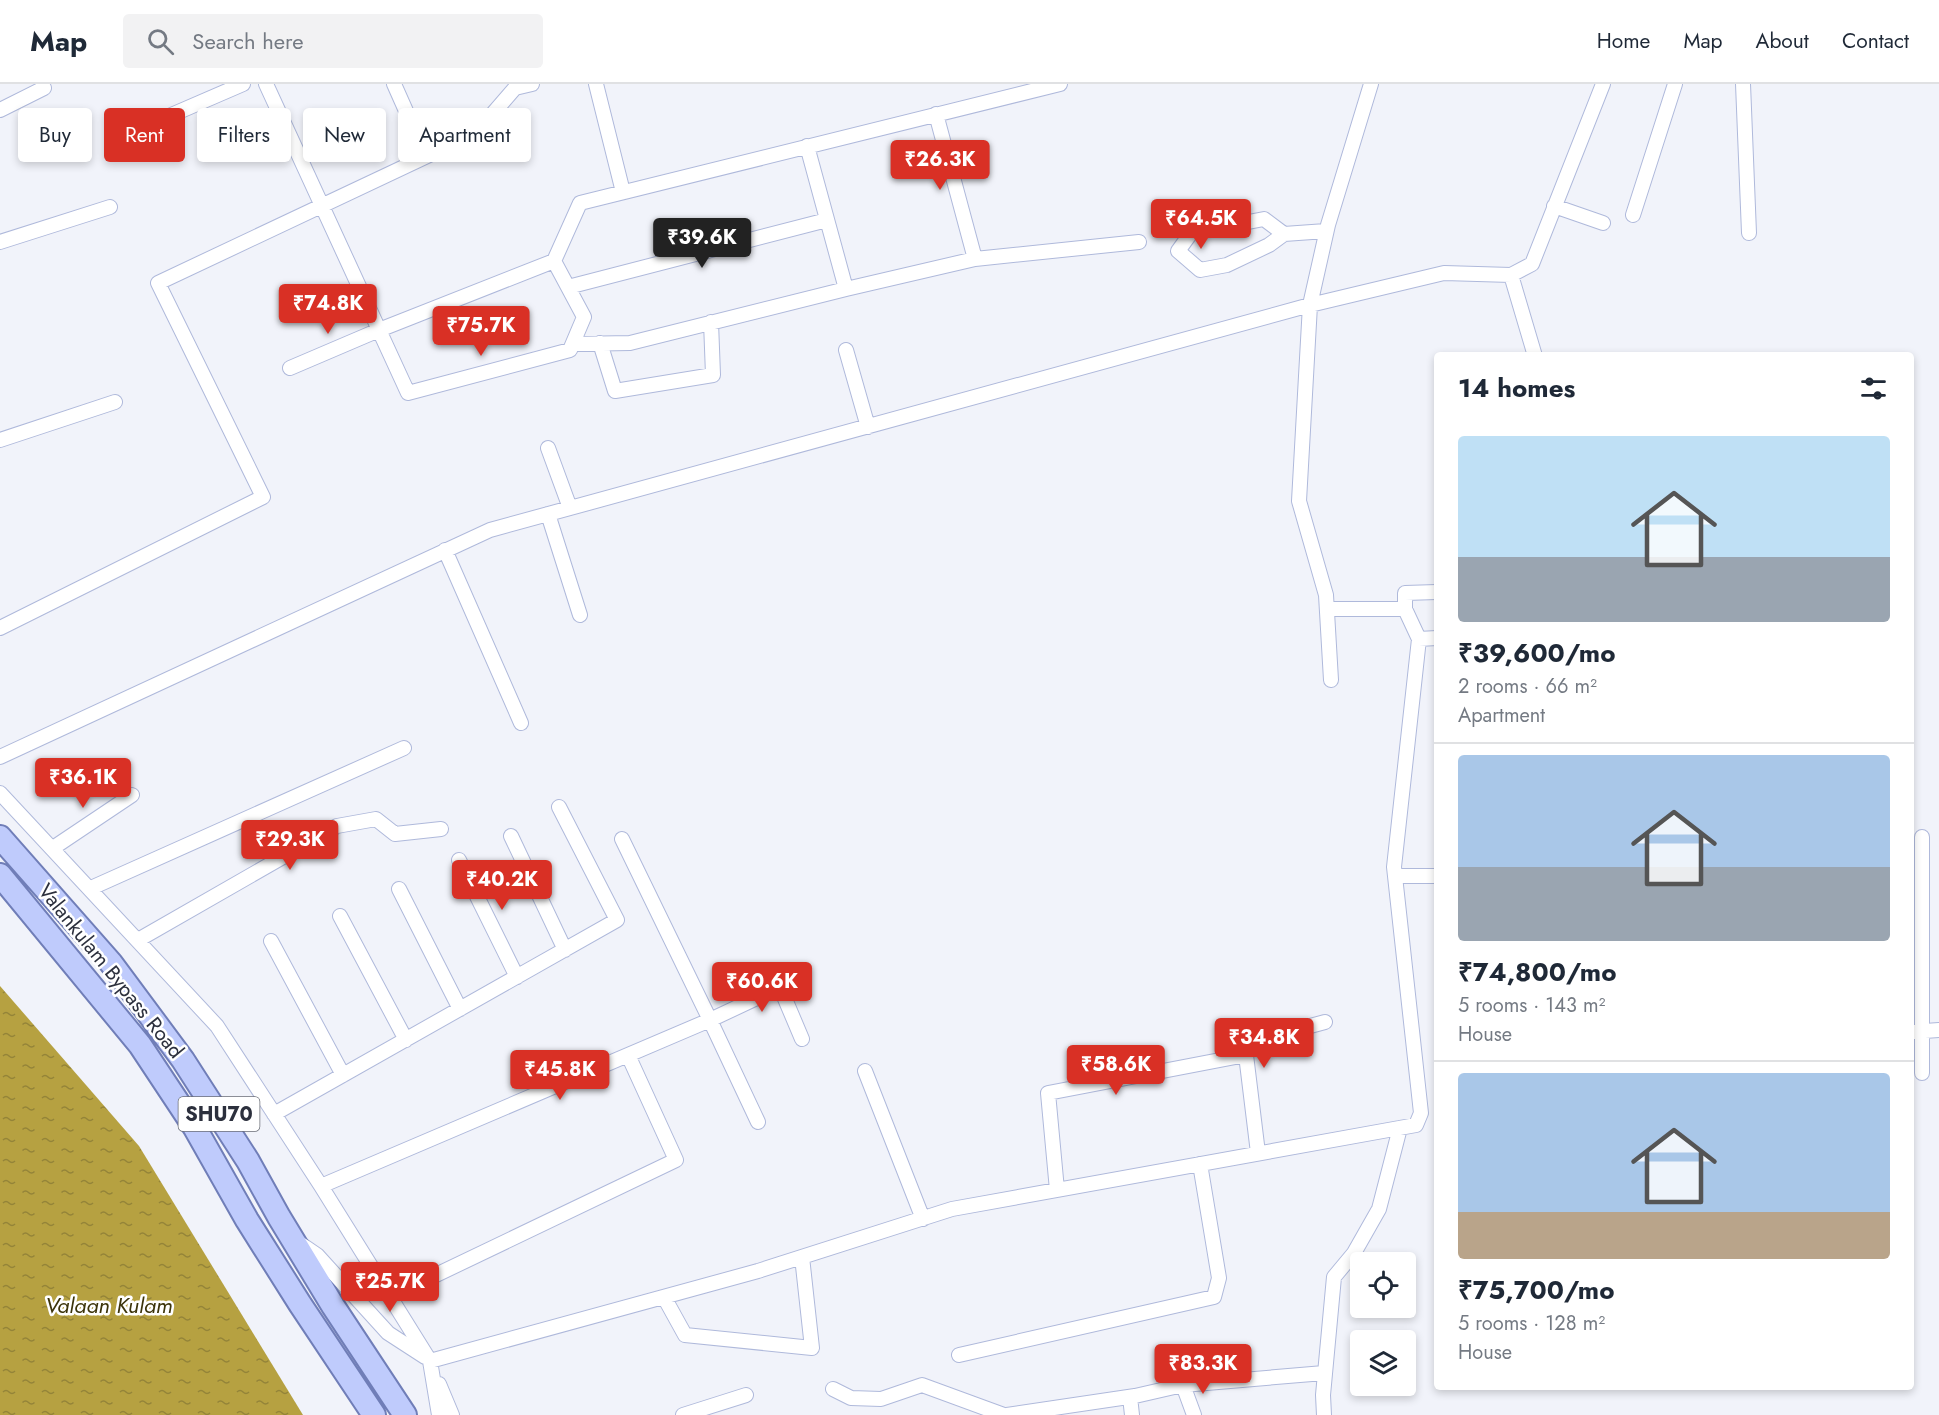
<!DOCTYPE html>
<meta charset="utf-8">
<style>
:root{--surface:#fff;--page:#f2f2f3;--text:#1f2937;--muted:#747a83;--line:#e0e1e3;--accent:#d93025}
body{margin:0;font-family:Jost,sans-serif;background:var(--page);color:var(--text);height:100vh;display:flex;flex-direction:column;font-size:22px;white-space:nowrap}
*{box-sizing:border-box;margin:0}
p{font-size:20px;color:var(--muted)}
.icon{flex:none;width:33px;height:33px;fill:none;stroke:currentColor;stroke-width:2;stroke-linecap:round;stroke-linejoin:round}
.map{position:relative;flex:1;overflow:hidden}
.drawer{position:absolute;left:1434px;top:268px;width:480px;height:1038px;display:flex;flex-direction:column;background:var(--surface);border-radius:6px;box-shadow:0 3px 9px #0003}
.drawer>*{flex:none}
.top-card{position:absolute;left:18px;top:24px;width:570px;height:54px;display:flex;gap:12px}
.buttons{position:absolute;left:1350px;top:1168px;display:grid;gap:12px}
.buttons a{display:grid;place-items:center;width:66px;height:66px;border-radius:6px;background:var(--surface);box-shadow:0 3px 9px #0003;font-size:30px}
.price{position:absolute;translate:-50% -51px;padding:0 14px;border-radius:6px;background:var(--accent);color:#fff;font-size:20px;line-height:39px;filter:drop-shadow(0 2px 3px #0008)}
.price::after{content:'';position:absolute;left:50%;top:36px;width:18px;height:14px;margin-left:-9px;background:inherit;clip-path:polygon(0 0,100% 0,50% 100%)}
.price.on{background:#222;color:#fff}
ul{padding:0;list-style:none}
li{display:grid;align-content:center;gap:12px;height:318px;padding:0 24px}
li+li{border-top:2px solid var(--line)}
li span{display:grid;place-items:center;height:186px;border-radius:6px;color:#555}
li>.icon{margin-inline-start:auto}
span .icon{width:108px;height:108px;fill:#fffc;stroke-width:1}
li b{font-size:26px}
h2{display:flex;justify-content:space-between;align-items:center;height:72px;padding:0 24px;font-size:26px}
.tag{padding:0 21px;border-radius:6px;background:var(--surface);box-shadow:0 3px 9px #0003;font-size:21px;line-height:54px}
.tag.on{background:var(--accent);color:#fff}
header{display:flex;align-items:center;gap:36px;box-sizing:border-box;height:84px;padding:0 30px;background:var(--surface);border-bottom:2px solid var(--line)}
header strong{font-size:28px}
nav{display:flex;gap:33px;margin-inline-start:auto;font-size:21px}
.search{width:420px;height:54px;background:var(--page);display:flex;align-items:center;gap:15px;box-sizing:border-box;padding:0 21px;border-radius:6px;color:var(--muted);font-size:22px}
.map>svg:first-child{display:block}
.water{fill:url(#water-ripples)}
.lines{fill:none;stroke-linecap:round;stroke-linejoin:round}
.minor-casing{stroke:#afb9db;stroke-width:16}
.primary-casing{stroke:#707eb8;stroke-width:26}
.minor{stroke:#fff;stroke-width:14}
.primary{stroke:#bfcbfc;stroke-width:22}
.labels{text-anchor:middle;stroke-width:5;stroke-linejoin:round;paint-order:stroke}
.shield{fill:#fff;stroke:#6b6e77;stroke-width:1.5}
.shield-label{font-size:20px;font-weight:bold;fill:#2c303d}
.street-label{font-size:21px;fill:#2c303d;stroke:#fff}
.water-label{font-size:22px;font-style:italic;fill:#3c340a;stroke:#fff}
</style>
<header>
<strong>Map</strong>
<div class="search"><svg class="icon" aria-label="search" viewBox="0 0 24 24"><circle cx="10" cy="10" r="6"/><path d="M15 15l6 6"/></svg>Search here</div>
<nav><a>Home</a><a>Map</a><a>About</a><a>Contact</a></nav>
</header>
<div class="map">
<svg width="1939" height="1331" viewBox="0 0 1939 1331">
<defs>
<pattern id="water-ripples" width="26" height="14" patternUnits="userSpaceOnUse" patternTransform="scale(1.5)"><rect width="26" height="14" fill="#b6a141"/><path d="M2 4q2-2 4 0t4 0M15 11q2-2 4 0t4 0" fill="none" stroke="#948438"/></pattern>
</defs>
<rect width="100%" height="100%" fill="#f1f3fa"/>
<path class="water" d="M0 902 139 1062 303 1331H0Z"/>
<g class="lines">
<g class="minor-casing">
<path id="minor" d="M266 0 408 309 570 266 584 233 554 177
M394 0 426 72
M596 0 623 108
M1743 0 1749 149
M0 26 44 4
M936 30 975 175
M169 32 243 0
M1554 122 1603 139
M1633 131 1675 0
M1284 150 1264 135 1191 149 1178 167 1200 186 1227 181 1269 161 1284 150 1326 147
M0 158 110 123
M1511 191 1535 272
M568 203 827 136
M846 205 975 175 1139 158
M600 259 615 307 713 291 711 238
M573 260 630 259 846 205 807 62
M846 266 868 343
M290 284 379 246 554 177 580 119 1060 0
M0 356 115 318
M548 364 570 424
M548 430 580 531
M445 466 521 639
M1405 525V509L1437 508
M0 544 263 413 158 199 476 49 515 4 532 0
M1419 555 1437 554
M1331 596 1326 511 1299 417 1310 221 1328 141 1371 0
M0 673 490 446 1310 221 1444 189 1511 191 1532 180 1603 0
M0 709 217 942 321 1102 430 1277
M511 752 565 866
M622 755 710 936 780 903 802 955
M53 764 132 711
M459 776 517 893
M1395 792H1437
M91 804 404 664
M399 805 460 925
M340 832 406 956
M138 856 337 742 376 735 395 750 441 745
M271 857 343 991
M1911 948 1939 946
M865 987 923 1135
M1922 989V753
M274 1030 617 836 559 723
M1258 1069 1246 971 1251 958 1325 938
M321 1102 710 936 758 1038
M1057 1106 1048 1009 1246 971
M298 1158 317 1171 388 1249 425 1273
M390 1213 676 1076 628 971
M664 1213 685 1251 812 1264 802 1173
M959 1271 1214 1213 1219 1194 1200 1080
M439 1300 452 1331
M1183 1301 1194 1331
M833 1305 851 1314 881 1315 922 1301 1004 1331
M1130 1313 1132 1331
M439 1331 430 1277 758 1187 952 1125 1416 1041 1421 1029 1394 783 1419 555 1405 525H1327
M683 1331 746 1311
M1007 1331 1135 1312 1183 1301 1324 1289
M1324 1331 1323 1311 1334 1193 1354 1169 1379 1125 1400 1044"/>
</g>
<g class="primary-casing">
<path id="primary" d="M0 753 111 879 183 976 248 1077 279 1133 333 1222 405 1331
M0 791 140 961 195 1044 247 1136 300 1220 374 1331"/>
</g>
<use href="#minor" class="minor"/>
<use href="#primary" class="primary"/>
</g>
<g class="labels">
<rect class="shield" x="178.5" y="1013" width="81" height="34" rx="4.5"/>
<g class="shield-label">
<text x="219" y="1037">SHU70</text>
</g>
<g class="street-label">
<text transform="translate(111 887) rotate(51)" y="7">Valankulam Bypass Road</text>
</g>
<g class="water-label">
<text x="109" y="1229">Valaan Kulam</text>
</g>
</g>
</svg>
<div class="buttons">
<a><svg class="icon" aria-label="locate" viewBox="0 0 24 24"><circle cx="12" cy="12" r="6"/><path d="M12 2v4M12 18v4M2 12h4M18 12h4"/></svg></a>
<a><svg class="icon" aria-label="layers" viewBox="0 0 24 24"><path d="M12 4l9 5-9 5-9-5zM3 14l9 5 9-5"/></svg></a>
</div>
<b class="price" style="left:940px;top:107px">₹26.3K</b>
<b class="price" style="left:1201px;top:166px">₹64.5K</b>
<b class="price on" style="left:702px;top:185px">₹39.6K</b>
<b class="price" style="left:328px;top:251px">₹74.8K</b>
<b class="price" style="left:481px;top:273px">₹75.7K</b>
<b class="price" style="left:83px;top:725px">₹36.1K</b>
<b class="price" style="left:290px;top:787px">₹29.3K</b>
<b class="price" style="left:502px;top:827px">₹40.2K</b>
<b class="price" style="left:762px;top:929px">₹60.6K</b>
<b class="price" style="left:1264px;top:985px">₹34.8K</b>
<b class="price" style="left:1116px;top:1012px">₹58.6K</b>
<b class="price" style="left:560px;top:1017px">₹45.8K</b>
<b class="price" style="left:390px;top:1229px">₹25.7K</b>
<b class="price" style="left:1203px;top:1311px">₹83.3K</b>
<div class="top-card">
<a class="tag">Buy</a>
<a class="tag on">Rent</a>
<a class="tag">Filters</a>
<a class="tag">New</a>
<a class="tag">Apartment</a>
</div>
<section class="drawer">
<h2>14 homes<svg class="icon" aria-label="filters" viewBox="0 0 24 24"><path d="M4 7h16M4 17h16"/><circle cx="9" cy="7" r="2"/><circle cx="15" cy="17" r="2"/></svg></h2>
<ul>
<li><span style="background:linear-gradient(#bfe0f5 65%,#9aa5b1 0)"><svg class="icon" aria-label="home" viewBox="0 0 24 24"><path d="M3 11l9-7 9 7M6 9v11h12V9"/></svg></span><div><b>₹39,600/mo</b><p>2 rooms · 66 m²</p><p>Apartment</p></div></li>
<li><span style="background:linear-gradient(#a9c7e8 60%,#9aa5b1 0)"><svg class="icon" aria-label="home" viewBox="0 0 24 24"><path d="M3 11l9-7 9 7M6 9v11h12V9"/></svg></span><div><b>₹74,800/mo</b><p>5 rooms · 143 m²</p><p>House</p></div></li>
<li><span style="background:linear-gradient(#a9c7e8 75%,#b9a48a 0)"><svg class="icon" aria-label="home" viewBox="0 0 24 24"><path d="M3 11l9-7 9 7M6 9v11h12V9"/></svg></span><div><b>₹75,700/mo</b><p>5 rooms · 128 m²</p><p>House</p></div></li>
</ul>
</section>
</div>
